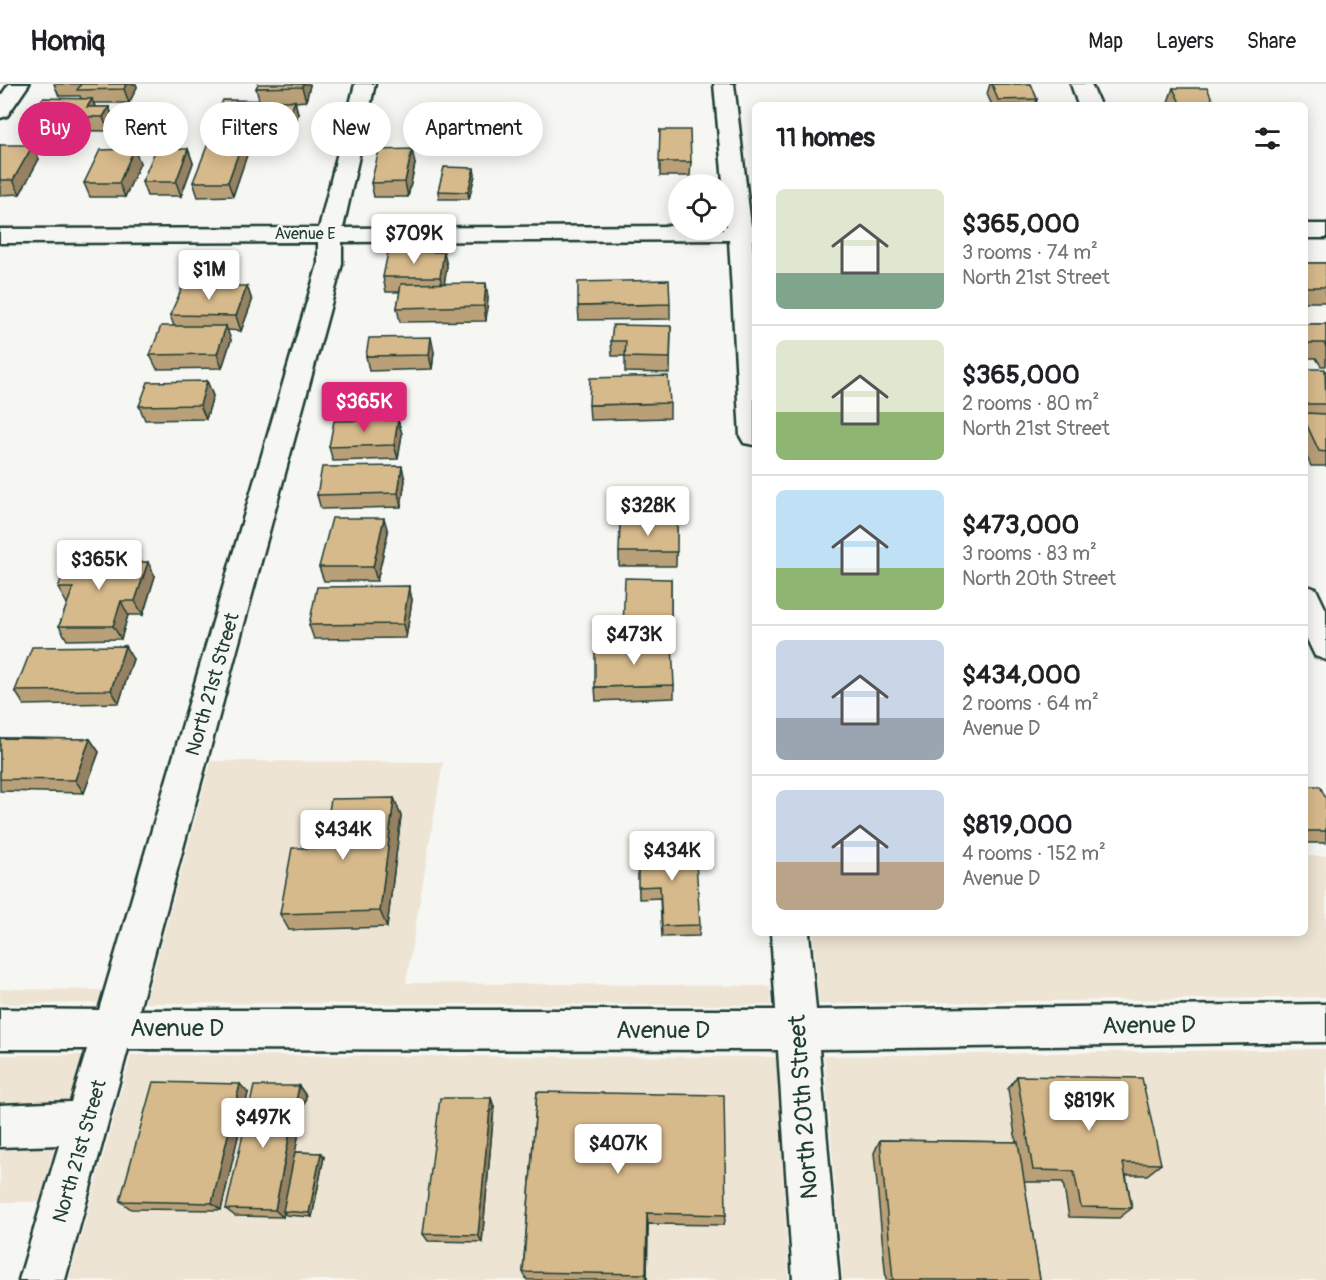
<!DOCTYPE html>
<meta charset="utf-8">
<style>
:root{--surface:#fff;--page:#f2f2f2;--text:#202124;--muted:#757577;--line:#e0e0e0;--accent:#db2777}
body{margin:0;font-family:Pangolin,sans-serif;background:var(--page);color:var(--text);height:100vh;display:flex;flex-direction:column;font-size:22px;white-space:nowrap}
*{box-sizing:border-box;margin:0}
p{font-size:20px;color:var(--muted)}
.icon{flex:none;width:33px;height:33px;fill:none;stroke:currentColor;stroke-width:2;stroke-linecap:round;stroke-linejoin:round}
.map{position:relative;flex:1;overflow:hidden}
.sheet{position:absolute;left:752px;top:18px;width:556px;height:834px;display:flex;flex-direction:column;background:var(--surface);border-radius:9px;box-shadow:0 3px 15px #0003}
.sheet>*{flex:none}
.banner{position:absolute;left:18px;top:18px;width:570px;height:54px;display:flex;gap:12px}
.buttons{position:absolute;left:668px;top:90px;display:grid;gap:12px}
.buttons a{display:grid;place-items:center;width:66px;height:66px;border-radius:50%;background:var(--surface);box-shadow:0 3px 15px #0003;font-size:30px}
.price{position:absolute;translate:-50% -51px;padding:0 14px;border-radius:6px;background:#fff;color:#222;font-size:20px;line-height:39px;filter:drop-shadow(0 2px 3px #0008)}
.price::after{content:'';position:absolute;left:50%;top:36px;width:18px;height:14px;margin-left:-9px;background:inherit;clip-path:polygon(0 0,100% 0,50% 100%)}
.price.active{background:var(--accent);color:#fff}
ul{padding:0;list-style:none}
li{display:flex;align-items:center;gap:18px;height:150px;padding:0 24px}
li+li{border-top:2px solid var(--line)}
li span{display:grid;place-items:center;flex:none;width:168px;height:120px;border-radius:9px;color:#555}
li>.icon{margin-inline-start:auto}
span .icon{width:72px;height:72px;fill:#fffc;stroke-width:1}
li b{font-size:26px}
h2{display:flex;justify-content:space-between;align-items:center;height:72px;padding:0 24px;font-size:26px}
.pill{padding:0 21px;border-radius:27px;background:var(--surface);box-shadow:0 3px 15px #0003;font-size:21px;line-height:54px}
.pill.active{background:var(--accent);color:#fff}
header{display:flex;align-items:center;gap:36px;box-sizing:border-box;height:84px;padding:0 30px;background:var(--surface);border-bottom:2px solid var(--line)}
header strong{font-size:28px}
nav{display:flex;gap:33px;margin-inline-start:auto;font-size:21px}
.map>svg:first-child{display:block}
.built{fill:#ede4d3}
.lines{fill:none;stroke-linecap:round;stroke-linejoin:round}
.minor-casing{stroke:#1f3d34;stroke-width:5}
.minor{fill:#f6f6f2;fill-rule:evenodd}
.wall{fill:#b9a078;stroke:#1f3d34;stroke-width:1.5}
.shaded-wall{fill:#968262;stroke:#1f3d34;stroke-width:1.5}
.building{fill:#d7ba8c;stroke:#1f3d34;stroke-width:1.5}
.labels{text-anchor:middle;stroke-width:5;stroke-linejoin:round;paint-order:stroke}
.far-street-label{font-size:16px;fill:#1f3d34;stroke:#f6f6f2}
.street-label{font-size:20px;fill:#1f3d34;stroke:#f6f6f2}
.near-street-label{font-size:24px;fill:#1f3d34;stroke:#f6f6f2}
</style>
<header>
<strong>Homiq</strong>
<nav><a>Map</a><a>Layers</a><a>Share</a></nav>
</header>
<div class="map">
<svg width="1326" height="1196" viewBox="0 0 1326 1196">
<rect width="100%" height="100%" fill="#f6f6f2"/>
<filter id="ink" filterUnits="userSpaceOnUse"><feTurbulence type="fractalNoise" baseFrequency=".0167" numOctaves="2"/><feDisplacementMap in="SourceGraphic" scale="12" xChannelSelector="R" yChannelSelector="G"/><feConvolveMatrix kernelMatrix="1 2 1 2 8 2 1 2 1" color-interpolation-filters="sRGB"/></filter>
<g filter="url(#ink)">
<path class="built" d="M211 677 443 678 406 899 771 902 772 921 145 919Z
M1305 772H1326V913L819 920 813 849H1305Z
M0 905 102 906 98 919 0 920Z
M1326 965V1196H843L824 972Z
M0 971H83L39 1118H0Z
M131 971 776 973 789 1196H69Z"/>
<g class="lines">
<g class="minor-casing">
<path id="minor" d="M9 0H29L7 32 0 34V13Z
M355 0H375L343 144 678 142V146H723V142H727L714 0H734L751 142H754V156H752L754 183V361L744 359 740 352 729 156 342 158V180L139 926H776L771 849H809L816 926 1326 920V958L819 965 839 1196H793L778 966 128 965 65 1196H19L59 1061 0 1063V1021L71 1018 87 965H0V925L99 926 318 180V158L0 159V145L319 144Z
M1071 0H1091L1100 21H1078Z
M1305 140H1326V154H1305Z
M1305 501 1316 505 1326 526V576L1315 572 1305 551Z"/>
</g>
<use href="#minor" class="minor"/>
</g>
<path class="wall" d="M54 0H136L137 3 129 19H94L95 23H109L114 37 108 47 37 46 31 32 81 15 80 12H59Z
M990 0H1031L1037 15 1036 21H992L987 10Z
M310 1 306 17 295 18 298 30 295 41 275 40 271 49H219L215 35 259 16 256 4Z
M1173 4 1215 21H1169L1168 18Z
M660 46 691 78 690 92H660Z
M0 61 39 75 20 110 0 111Z
M134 65 140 79 125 113H90L84 99Z
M188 65 193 79 181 112H147L142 98Z
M249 65 233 112 198 113 193 98Z
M415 80 408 113H374L371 99Z
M475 91 469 115H439L438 107Z
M1305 179H1326V218H1305Z
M447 182 444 200 488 213 486 237 400 238 397 224 400 208H386L383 193Z
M247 202 252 217 241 247 227 246 231 256 222 284 157 285 150 271 174 242 170 231Z
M670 220V235L579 236 578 222Z
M1305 240H1326V282H1321L1316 274H1305Z
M671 242 670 289 625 288V272H612L611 257Z
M434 268 432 285 369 287 366 272Z
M1305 285 1326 287V382H1311L1305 369Z
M207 297 213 312 206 335 145 336 139 322Z
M670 319V334L590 336 589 321Z
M398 336 402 350 398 375 333 377 329 363Z
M405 396 401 423 321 425 317 411Z
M677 437 676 482H619V468Z
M388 448 377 497H324L319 483Z
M155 492 143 531H128L121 555 67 556 59 542 68 518H66L58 504Z
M671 495V559L624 558 623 544Z
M409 502 412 516 406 554 314 555 309 541Z
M133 575 119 619 24 621 15 607Z
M674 601V614L596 617 595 603Z
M0 654 90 655 99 668 84 709 0 707Z
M1305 702 1326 715V759H1305Z
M394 714 401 732 387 843 289 846 280 830 323 764Z
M638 763 700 841 699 852 662 853 660 814 639 815Z
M1017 992 1161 1080 1147 1091H1126L1132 1124 1119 1134 1069 1133 1063 1098H1024L1040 1196H886L874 1069 880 1056 1016 1058 1008 1005Z
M299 1002 306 1012 295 1068 321 1069 324 1073 312 1133 286 1131 284 1128 283 1133 235 1132 226 1125Z
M537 1008 726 1131 724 1141 648 1140 647 1196H527L523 1188Z
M248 1009 221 1126 131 1125 120 1117Z
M491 1014 494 1023 482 1158 428 1157 423 1150Z"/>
<path class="shaded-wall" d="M126 0H136L137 3 129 19 124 5Z
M303 0H310V1L306 17 302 3Z
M92 15 97 29 87 23Z
M295 17 298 30 295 41 291 27Z
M109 23 114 37 108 47 103 33Z
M271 26 275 40 271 49 267 35Z
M245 51 249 65 233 112 228 98Z
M33 61 39 75 20 110 13 96Z
M134 65 140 79 125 113 119 99Z
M188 65 193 79 181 112 176 98Z
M412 65 415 80 408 113 405 98Z
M474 84 475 91 469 115 468 108Z
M444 168 447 182 443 207 440 193Z
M486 199 488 213 486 237 484 222Z
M247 202 252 217 241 247 236 232Z
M226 242 231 256 222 284 217 270Z
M431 253 434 268 432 285 429 271Z
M207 297 213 312 206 335 200 321Z
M398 336 402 350 398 375 394 361Z
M402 382 405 396 401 423 398 409Z
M384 434 388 448 377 497 373 483Z
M148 478 155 492 143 531 135 517Z
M409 502 412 516 406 554 403 540Z
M121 517 128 531 121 555 113 542Z
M125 562 133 575 119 619 111 606Z
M90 655 99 668 84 709 75 696Z
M394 714 401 732 387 843 380 827Z
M240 1000 248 1009 221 1126 212 1119Z
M299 1002 306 1012 284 1127H283L284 1128 283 1133 275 1126Z
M491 1014 494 1023 482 1158 478 1151Z
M321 1069 324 1073 312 1133 309 1129Z
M647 1129 648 1140 647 1196 646 1190Z"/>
<path class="building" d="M81 0H126L124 5 77 6Z
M258 0H303L302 3 256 4Z
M992 0H1031L1037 15 998 16Z
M1173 4H1207L1215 21H1181Z
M43 14 92 15 87 23H109L103 33 31 32Z
M223 16 295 17 291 27 271 26 267 35H215Z
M660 46H690L691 78H659Z
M245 51 228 98H193L211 52Z
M0 61H33L13 96H0Z
M134 65 119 99H84L100 66Z
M156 65H188L176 98H142Z
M412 65 405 98 371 99 379 66Z
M444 83 474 84 468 108 438 107Z
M388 168H444L440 193H383Z
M1305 179H1326V203H1307L1305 199Z
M669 196 670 220 578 222V198Z
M486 199 484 222 397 224 401 200Z
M183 202H247L236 232 170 231Z
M1305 240H1326V263L1324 259H1305Z
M613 241 671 242 670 274 625 273 626 257H611Z
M161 242H226L217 270 150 271Z
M431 253 429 271 366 272 369 254Z
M1305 285H1325L1326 320H1305Z
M668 292 670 319 589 321 590 294Z
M207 297 200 321 139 322 148 298Z
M1305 329 1326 330V368L1319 367 1305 337Z
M398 336 394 361 329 363 334 337Z
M402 382 398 409 317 411 322 383Z
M332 434H384L373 483H319Z
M620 437H677V468H619Z
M148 478 135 517H121L113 542H59L73 504H58L67 479Z
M625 494 671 495V545L623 544Z
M409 502 403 540 309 541 317 503Z
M672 560 674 601 595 603V563Z
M125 562 111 606 15 607 32 563Z
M0 654 90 655 75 696 0 695Z
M1305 702H1320L1326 715V747H1305Z
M394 714 380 827 280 830 292 764H323L331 715Z
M695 762 700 841 662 842 660 802 638 803V763Z
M1017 992 1142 994 1161 1080 1123 1079 1132 1124 1081 1123 1074 1087 1033 1086Z
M153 998 240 1000 212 1119 120 1117Z
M254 1002H299L275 1126 226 1125Z
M537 1008 724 1011 726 1131 647 1129 646 1190 523 1188Z
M440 1014H491L478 1151 423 1150Z
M880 1056 1018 1058 1040 1196H893Z
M295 1068 321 1069 309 1129 283 1127Z"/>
</g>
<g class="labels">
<g class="far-street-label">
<text x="305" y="155">Avenue E</text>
</g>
<g class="street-label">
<text transform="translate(212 600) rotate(-74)" y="7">North 21st Street</text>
<text transform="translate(79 1067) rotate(-74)" y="7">North 21st Street</text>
</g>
<g class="near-street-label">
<text transform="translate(1149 941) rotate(-1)" y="8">Avenue D</text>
<text x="177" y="952">Avenue D</text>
<text x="663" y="954">Avenue D</text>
<text transform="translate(803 1023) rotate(-94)" y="8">North 20th Street</text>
</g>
</g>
</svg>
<div class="buttons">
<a><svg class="icon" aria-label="locate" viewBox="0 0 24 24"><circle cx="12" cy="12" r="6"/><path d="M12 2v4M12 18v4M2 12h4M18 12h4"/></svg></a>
</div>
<b class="price" style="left:414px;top:181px">$709K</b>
<b class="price" style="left:209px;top:217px">$1M</b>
<b class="price active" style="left:364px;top:349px">$365K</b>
<b class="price" style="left:648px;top:453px">$328K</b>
<b class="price" style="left:99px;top:507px">$365K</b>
<b class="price" style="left:634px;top:582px">$473K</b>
<b class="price" style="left:343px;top:777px">$434K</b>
<b class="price" style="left:672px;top:798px">$434K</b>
<b class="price" style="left:1089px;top:1048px">$819K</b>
<b class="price" style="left:263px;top:1065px">$497K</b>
<b class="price" style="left:618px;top:1091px">$407K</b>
<div class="banner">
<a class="pill active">Buy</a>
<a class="pill">Rent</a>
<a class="pill">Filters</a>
<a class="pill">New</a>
<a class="pill">Apartment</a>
</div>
<section class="sheet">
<h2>11 homes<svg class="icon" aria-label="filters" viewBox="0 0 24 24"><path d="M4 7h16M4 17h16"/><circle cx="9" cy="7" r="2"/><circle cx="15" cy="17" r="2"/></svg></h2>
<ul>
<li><span style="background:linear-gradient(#dfe7d0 70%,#7fa58c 0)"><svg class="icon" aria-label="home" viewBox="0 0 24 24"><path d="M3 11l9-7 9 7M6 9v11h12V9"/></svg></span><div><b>$365,000</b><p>3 rooms · 74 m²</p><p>North 21st Street</p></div></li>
<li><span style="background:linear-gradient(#dfe7d0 60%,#8fb573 0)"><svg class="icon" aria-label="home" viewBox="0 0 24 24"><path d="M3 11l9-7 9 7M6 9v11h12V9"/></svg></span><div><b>$365,000</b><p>2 rooms · 80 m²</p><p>North 21st Street</p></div></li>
<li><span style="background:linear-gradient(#bfe0f5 65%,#8fb573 0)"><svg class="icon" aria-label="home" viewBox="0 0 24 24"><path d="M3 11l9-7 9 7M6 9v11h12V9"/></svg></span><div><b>$473,000</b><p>3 rooms · 83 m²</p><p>North 20th Street</p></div></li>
<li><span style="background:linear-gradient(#c9d6e8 65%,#9aa5b1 0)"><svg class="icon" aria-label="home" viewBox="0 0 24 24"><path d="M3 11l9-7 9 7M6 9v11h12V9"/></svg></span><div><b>$434,000</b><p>2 rooms · 64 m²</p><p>Avenue D</p></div></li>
<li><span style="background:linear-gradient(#c9d6e8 60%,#b9a48a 0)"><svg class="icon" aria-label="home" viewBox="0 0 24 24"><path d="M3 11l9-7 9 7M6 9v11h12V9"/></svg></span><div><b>$819,000</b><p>4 rooms · 152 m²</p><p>Avenue D</p></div></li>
</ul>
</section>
</div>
